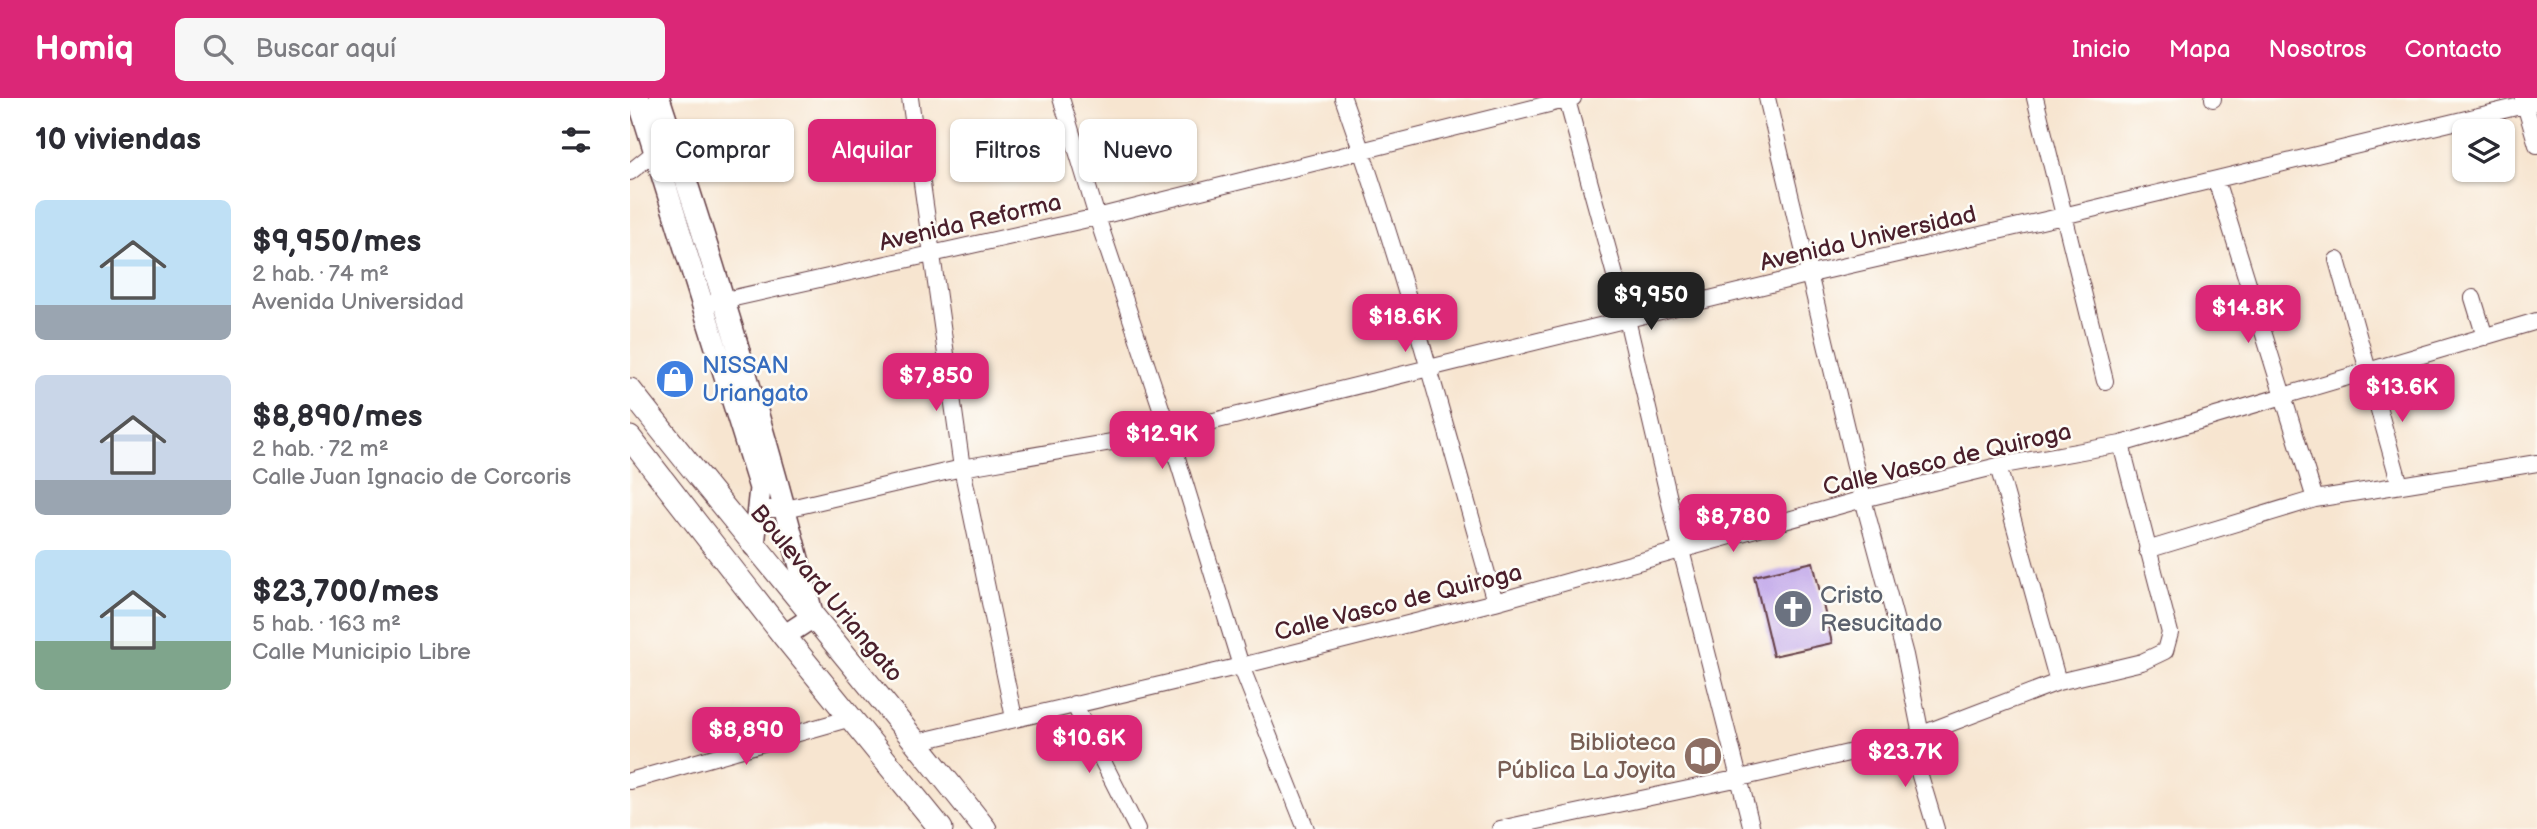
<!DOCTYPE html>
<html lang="es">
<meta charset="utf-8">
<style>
:root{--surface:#fff;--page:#f7f7f7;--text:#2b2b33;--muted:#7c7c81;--accent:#db2777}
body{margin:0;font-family:"Balsamiq Sans",sans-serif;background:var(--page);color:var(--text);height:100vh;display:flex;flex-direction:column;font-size:26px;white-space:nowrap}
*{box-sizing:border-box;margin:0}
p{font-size:23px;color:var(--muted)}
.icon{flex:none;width:38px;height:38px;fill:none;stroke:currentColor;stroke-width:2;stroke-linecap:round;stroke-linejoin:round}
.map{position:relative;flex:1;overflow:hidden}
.side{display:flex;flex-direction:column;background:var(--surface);width:630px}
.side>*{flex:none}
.guide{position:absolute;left:21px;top:21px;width:665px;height:63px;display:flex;gap:14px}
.fabs{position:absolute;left:1822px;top:21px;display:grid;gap:14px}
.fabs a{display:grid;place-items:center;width:63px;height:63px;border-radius:10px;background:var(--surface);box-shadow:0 2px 5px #0004;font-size:35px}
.price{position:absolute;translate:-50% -60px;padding:0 16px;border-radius:14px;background:var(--accent);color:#fff;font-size:23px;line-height:46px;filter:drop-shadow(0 2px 4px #0008)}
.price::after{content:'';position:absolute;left:50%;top:42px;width:21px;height:16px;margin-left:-10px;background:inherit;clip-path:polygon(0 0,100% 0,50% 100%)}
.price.current{background:#222;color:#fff}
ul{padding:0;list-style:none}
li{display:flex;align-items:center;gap:21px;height:175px;padding:0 35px}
li span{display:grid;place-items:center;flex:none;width:196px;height:140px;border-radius:10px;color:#555}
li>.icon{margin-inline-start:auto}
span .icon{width:84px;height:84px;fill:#fffc;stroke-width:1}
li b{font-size:30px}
h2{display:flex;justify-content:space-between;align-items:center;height:84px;padding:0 35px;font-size:30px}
.pill{padding:0 24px;border-radius:10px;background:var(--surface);box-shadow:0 2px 5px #0004;font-size:24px;line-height:63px}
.pill.current{background:var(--accent);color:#fff}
header{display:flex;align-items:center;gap:42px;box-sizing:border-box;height:98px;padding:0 35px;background:var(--accent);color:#fff}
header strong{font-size:33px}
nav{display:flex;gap:38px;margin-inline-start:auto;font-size:24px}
.search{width:490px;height:63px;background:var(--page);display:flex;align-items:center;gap:18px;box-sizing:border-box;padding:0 24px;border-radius:10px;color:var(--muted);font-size:26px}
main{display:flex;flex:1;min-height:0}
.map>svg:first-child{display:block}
.building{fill:#ba9de8}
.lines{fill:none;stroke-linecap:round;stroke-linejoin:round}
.street-casing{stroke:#643d44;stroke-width:18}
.secondary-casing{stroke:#643d44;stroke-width:24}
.primary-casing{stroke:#643d44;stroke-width:25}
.street{stroke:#fff;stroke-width:16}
.secondary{stroke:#fff;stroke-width:21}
.primary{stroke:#fff;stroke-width:23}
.labels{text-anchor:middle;stroke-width:5;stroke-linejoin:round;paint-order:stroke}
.street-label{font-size:24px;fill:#4a1f2b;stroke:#fdfcf7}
.shop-label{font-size:24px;fill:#366cbe;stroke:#fdfcf7;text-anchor:start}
.worship-label{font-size:24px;fill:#5b616d;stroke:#fdfcf7;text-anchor:start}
.education-label{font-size:24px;fill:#785e54;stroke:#fdfcf7;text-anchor:end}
</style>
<header>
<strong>Homiq</strong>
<div class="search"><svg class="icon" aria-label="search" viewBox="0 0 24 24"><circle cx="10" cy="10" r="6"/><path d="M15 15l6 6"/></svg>Buscar aquí</div>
<nav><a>Inicio</a><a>Mapa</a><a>Nosotros</a><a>Contacto</a></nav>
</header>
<main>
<section class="side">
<h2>10 viviendas<svg class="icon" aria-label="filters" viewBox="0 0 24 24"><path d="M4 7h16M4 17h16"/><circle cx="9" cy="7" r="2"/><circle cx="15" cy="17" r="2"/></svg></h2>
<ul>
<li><span style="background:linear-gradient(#bfe0f5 75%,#9aa5b1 0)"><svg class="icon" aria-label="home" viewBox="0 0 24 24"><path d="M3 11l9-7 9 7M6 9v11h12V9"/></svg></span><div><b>$9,950/mes</b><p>2 hab. · 74 m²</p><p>Avenida Universidad</p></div></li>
<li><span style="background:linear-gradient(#c9d6e8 75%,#9aa5b1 0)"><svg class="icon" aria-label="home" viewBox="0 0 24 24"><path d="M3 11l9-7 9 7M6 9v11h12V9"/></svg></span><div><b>$8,890/mes</b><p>2 hab. · 72 m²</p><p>Calle Juan Ignacio de Corcoris</p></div></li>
<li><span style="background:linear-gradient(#bfe0f5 65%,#7fa58c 0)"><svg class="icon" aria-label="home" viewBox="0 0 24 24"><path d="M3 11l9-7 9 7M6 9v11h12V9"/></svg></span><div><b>$23,700/mes</b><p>5 hab. · 163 m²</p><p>Calle Municipio Libre</p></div></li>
</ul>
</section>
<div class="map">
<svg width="1907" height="731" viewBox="0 0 1907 731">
<rect width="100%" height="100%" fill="#fdfcf7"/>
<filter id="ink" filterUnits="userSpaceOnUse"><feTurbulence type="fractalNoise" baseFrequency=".0143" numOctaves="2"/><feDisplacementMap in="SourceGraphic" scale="14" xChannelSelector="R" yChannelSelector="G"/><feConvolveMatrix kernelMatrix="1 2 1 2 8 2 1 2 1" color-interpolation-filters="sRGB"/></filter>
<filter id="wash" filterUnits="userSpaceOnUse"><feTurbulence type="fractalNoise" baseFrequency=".00686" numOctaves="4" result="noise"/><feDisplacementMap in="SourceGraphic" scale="28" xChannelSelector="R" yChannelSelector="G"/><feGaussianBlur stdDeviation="1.57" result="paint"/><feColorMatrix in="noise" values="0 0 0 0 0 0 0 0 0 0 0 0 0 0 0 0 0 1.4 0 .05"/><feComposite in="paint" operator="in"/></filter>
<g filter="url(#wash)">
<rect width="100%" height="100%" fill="#f7e5d0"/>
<g id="blocks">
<path class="building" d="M1183 464 1202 545 1143 558 1124 478Z"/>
</g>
</g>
<g filter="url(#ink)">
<use href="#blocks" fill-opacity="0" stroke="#643d44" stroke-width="2"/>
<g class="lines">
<g class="street-casing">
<path id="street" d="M280 0 332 370 384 620
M431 0 467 119 539 334 611 568 676 731
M713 0C772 165 817 335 865 504
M1137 0 1233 401 1275 557 1291 637
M1405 0 1475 283
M1583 0V1
M1893 0 1907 47
M937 2 997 221 1051 452 1122 731
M0 74 25 54 33 52
M1586 82 1685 401
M1707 162 1770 387
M1843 200 1855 239
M73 207 467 119 943 0
M1368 368 1428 584
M128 411H156L332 370 539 334 1181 176 1433 118 1907 4
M1517 452 1685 401 1907 365
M444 606 507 731
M1279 641 1306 731
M287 644 611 568 865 504 1233 401 1368 368 1491 346 1907 223
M0 683 221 620
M870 731 1110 680 1279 641 1428 584 1512 564 1535 553 1540 535 1491 346"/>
</g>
<g class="secondary-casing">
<path id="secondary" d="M8 0 130 390 124 448
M29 0C86 172 139 344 183 519L154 538"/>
</g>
<g class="primary-casing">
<path id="primary" d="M0 292C116 440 239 583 355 731
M0 340 154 538 311 731"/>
</g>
<use href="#street" class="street"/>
<use href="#secondary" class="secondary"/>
<use href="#primary" class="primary"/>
</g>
</g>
<defs>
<g id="shop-disc" transform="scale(2.0125)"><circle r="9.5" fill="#3f7fe0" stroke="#fdfcf7"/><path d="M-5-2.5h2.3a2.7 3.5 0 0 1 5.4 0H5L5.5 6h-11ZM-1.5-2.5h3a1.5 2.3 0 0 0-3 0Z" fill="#fff"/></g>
<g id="church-disc" transform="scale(2.0125)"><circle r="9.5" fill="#6b7280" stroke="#fdfcf7"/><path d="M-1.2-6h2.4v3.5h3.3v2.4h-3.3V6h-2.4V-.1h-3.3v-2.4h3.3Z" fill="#fff"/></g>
<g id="library-disc" transform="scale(2.0125)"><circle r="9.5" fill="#8d6e63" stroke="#fdfcf7"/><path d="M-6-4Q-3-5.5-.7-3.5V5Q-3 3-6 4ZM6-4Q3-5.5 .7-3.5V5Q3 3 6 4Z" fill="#fff"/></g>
</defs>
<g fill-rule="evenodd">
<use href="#shop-disc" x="45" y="281"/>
<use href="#church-disc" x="1163" y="511"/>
<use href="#library-disc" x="1073" y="658"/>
</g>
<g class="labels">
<g class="street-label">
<text transform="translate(340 124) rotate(-13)" y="8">Avenida Reforma</text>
<text transform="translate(1238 140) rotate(-13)" y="8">Avenida Universidad</text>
<text transform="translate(1317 361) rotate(-13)" y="8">Calle Vasco de Quiroga</text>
<text transform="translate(197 495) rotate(50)" y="8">Boulevard Uriangato</text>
<text transform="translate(768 504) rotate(-14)" y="8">Calle Vasco de Quiroga</text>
</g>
<g class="shop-label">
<text x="72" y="275">NISSAN<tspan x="72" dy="28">Uriangato</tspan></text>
</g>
<g class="worship-label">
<text x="1190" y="505">Cristo<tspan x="1190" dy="28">Resucitado</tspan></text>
</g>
<g class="education-label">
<text x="1046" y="652">Biblioteca<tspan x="1046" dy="28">Pública La Joyita</tspan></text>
</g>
</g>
</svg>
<div class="fabs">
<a><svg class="icon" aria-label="layers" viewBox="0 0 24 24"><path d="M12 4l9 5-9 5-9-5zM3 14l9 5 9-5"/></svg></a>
</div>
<b class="price current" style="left:1021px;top:234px">$9,950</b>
<b class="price" style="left:1618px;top:247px">$14.8K</b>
<b class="price" style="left:775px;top:256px">$18.6K</b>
<b class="price" style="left:306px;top:315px">$7,850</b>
<b class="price" style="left:1772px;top:326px">$13.6K</b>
<b class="price" style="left:532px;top:373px">$12.9K</b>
<b class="price" style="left:1103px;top:456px">$8,780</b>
<b class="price" style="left:116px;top:669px">$8,890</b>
<b class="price" style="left:459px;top:677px">$10.6K</b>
<b class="price" style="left:1275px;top:691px">$23.7K</b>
<div class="guide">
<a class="pill">Comprar</a>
<a class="pill current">Alquilar</a>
<a class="pill">Filtros</a>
<a class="pill">Nuevo</a>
</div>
</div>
</main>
